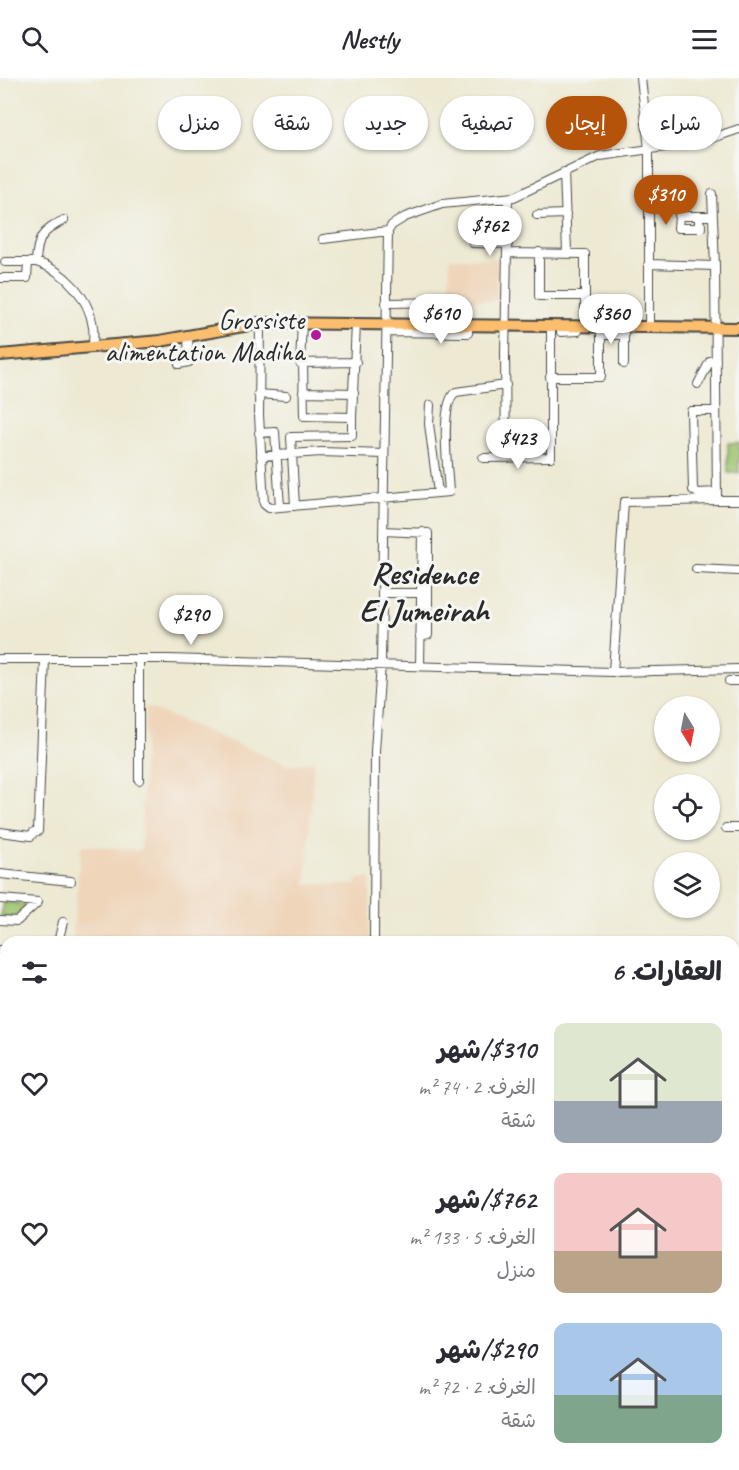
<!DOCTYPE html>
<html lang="ar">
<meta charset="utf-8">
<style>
:root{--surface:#fff;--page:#f2f2f3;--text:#2b2b33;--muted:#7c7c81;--accent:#b45309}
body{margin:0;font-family:Caveat,"Playpen Sans Arabic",sans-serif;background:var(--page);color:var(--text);direction:rtl;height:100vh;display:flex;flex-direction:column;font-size:22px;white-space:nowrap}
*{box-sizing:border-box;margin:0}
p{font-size:20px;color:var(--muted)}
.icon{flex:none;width:33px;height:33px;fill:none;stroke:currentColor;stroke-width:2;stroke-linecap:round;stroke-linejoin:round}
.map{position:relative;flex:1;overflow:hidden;direction:ltr}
.details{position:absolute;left:0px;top:858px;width:740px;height:534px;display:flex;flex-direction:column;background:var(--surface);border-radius:18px 18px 0 0;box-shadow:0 2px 4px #0004;direction:rtl}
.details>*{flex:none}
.top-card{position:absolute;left:18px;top:18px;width:704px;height:54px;direction:rtl;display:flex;gap:12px}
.needle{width:39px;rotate:170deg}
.tools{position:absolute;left:654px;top:618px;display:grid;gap:12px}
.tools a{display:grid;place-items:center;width:66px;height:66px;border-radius:50%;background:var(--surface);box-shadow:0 2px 4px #0004;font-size:30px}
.price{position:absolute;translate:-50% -51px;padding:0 14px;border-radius:21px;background:#fff;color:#222;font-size:20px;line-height:39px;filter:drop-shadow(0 2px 3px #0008)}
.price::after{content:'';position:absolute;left:50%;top:36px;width:18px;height:14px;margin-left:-9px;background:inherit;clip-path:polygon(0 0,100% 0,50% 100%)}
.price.selected{background:var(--accent);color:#fff}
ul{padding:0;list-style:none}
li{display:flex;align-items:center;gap:18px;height:150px;padding:0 18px}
li span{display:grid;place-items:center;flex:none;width:168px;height:120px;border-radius:12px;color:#555}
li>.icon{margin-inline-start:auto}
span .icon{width:72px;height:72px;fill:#fffc;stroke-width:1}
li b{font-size:26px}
h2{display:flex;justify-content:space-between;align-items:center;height:72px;padding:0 18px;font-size:26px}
.chip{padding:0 21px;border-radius:27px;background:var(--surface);box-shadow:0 2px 4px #0004;font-size:21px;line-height:54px}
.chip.selected{background:var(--accent);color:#fff}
header{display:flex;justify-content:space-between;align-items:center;height:78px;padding:0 18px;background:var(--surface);font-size:27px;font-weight:700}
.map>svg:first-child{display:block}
.built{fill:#efd6bb}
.green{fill:#a0c671;stroke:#66784e;stroke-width:1.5}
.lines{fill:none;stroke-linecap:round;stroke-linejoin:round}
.minor-casing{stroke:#484844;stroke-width:10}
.major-casing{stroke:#484844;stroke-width:14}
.minor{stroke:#fff;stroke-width:8}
.major{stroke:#fbbd6e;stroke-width:10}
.poi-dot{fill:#b5179e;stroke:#f6f6f2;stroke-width:2}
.labels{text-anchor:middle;stroke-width:6;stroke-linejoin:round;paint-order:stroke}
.poi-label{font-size:28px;fill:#2b2b2b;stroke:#f6f6f2;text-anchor:end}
.quarter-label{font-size:32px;font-weight:bold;fill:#2b2b2b;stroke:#f6f6f2}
</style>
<header><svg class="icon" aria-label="menu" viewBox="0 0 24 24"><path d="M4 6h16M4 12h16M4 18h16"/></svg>Nestly<svg class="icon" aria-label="search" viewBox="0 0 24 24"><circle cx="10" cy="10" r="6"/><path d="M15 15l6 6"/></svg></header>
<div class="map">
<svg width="739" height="1392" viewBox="0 0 739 1392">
<rect width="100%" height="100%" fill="#f6f6f2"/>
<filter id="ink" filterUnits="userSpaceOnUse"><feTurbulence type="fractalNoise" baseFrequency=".0167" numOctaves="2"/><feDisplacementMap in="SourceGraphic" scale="12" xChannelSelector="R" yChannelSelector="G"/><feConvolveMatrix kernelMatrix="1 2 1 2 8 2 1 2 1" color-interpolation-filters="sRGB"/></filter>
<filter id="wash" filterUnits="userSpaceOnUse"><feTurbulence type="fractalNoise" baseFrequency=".008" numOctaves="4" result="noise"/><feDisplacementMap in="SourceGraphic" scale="24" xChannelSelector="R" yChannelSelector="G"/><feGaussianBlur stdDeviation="1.35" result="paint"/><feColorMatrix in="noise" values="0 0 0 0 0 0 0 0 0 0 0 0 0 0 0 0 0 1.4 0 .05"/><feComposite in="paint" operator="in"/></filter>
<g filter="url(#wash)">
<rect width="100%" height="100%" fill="#ede9d3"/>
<path class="built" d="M450 180 498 181 497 223 449 222Z
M145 628 289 688 314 683 306 806 356 807 358 801 370 800V864H72L81 770 84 767 141 773Z
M6 1018V1158L0 1159V1019Z"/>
<path class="green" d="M728 365H739V395H728Z
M3 824 29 827V828L15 840 1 839Z"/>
</g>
<g filter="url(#ink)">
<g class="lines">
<g class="minor-casing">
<path id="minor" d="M641 0 649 71V248
M564 94 567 174
M712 116 715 188 717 422H739
M537 137 566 136
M699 138V147H701V150H678L679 138H712
M64 142C42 153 37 160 36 184 64 192 89 219 93 249 94 255 93 262 93 268
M323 161 388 153
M473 165 508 166
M539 174V218H585
M507 175 585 176V248
M5 184H34
M650 186 715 188
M0 200H27L28 184
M386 225 456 224V248
M260 245 259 337 264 426 269 430 449 414C448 395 439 324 456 314L506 307
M302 246 300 285 356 284
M561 248V254L578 253
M604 248V225H610
M607 248V257H619V250
M624 248V286
M387 254 468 255V248
M303 285 304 338 352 339 356 245
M179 286 189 284 188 257
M550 299H601V248
M698 306 710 283 716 282
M303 314 354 315
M258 316 286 318
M430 327 429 346 438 415
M716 333H691L693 412 698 415 717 414
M259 355 275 354 280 429
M261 378 321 374 384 376
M483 380 551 379V248
M506 380 505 276 508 120
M295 428 291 359 352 358V339
M383 453 428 455V557L420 559
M696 491 739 493
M382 515H421
M0 581H167L613 594 739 591
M139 581V702
M420 587 422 454
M613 594 624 424 717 422
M729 603H739
M726 750H739
M0 754 31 758 34 754 38 753 45 581
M0 796 71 803
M0 821 38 824 17 843 0 842
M58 864 63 844
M374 864 375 673 381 586 388 153 392 147 405 139 442 126 514 119 600 78 701 64 739 51
M0 872H6
M0 881 6 882
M0 1011 6 1010
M734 1040 739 1041
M734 1090 739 1091
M734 1155H739
M0 1163 6 1162
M0 1218 6 1206
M734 1218H739
M0 1267 6 1269
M734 1285H739
M0 1332 6 1321
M0 1350 6 1352
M734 1351H739
M52 1386 63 1392
M121 1386 136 1392
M369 1386V1392
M599 1388H739
M1 1392 6 1380
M96 1392 98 1386
M180 1392 182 1386"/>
</g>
<g class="major-casing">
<path id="major" d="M0 277 160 263 260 245 739 250"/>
</g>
<use href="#minor" class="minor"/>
<use href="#major" class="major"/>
</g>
</g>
<circle class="poi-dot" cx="316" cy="257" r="6"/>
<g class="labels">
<g class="poi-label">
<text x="304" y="251">Grossiste<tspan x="304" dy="32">alimentation Madiha</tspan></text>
</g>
<g class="quarter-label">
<text x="424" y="506">Residence<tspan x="424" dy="37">El Jumeirah</tspan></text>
</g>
</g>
</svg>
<div class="tools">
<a><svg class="needle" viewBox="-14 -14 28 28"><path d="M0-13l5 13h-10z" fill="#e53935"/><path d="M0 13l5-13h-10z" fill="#7c7c81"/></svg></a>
<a><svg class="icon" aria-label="locate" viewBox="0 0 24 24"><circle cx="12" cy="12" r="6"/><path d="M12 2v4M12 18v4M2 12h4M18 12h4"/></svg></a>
<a><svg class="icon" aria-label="layers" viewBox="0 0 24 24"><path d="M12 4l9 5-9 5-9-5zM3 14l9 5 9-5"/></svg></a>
</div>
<b class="price selected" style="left:666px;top:148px">$310</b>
<b class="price" style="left:490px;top:179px">$762</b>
<b class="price" style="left:441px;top:267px">$610</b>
<b class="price" style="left:611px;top:267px">$360</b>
<b class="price" style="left:518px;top:392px">$423</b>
<b class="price" style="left:191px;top:568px">$290</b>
<div class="top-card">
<a class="chip">شراء</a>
<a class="chip selected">إيجار</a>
<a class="chip">تصفية</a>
<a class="chip">جديد</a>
<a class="chip">شقة</a>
<a class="chip">منزل</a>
</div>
<section class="details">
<h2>العقارات: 6<svg class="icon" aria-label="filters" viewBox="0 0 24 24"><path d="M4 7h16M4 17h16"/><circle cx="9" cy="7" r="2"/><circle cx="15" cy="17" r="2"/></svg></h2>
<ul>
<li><span style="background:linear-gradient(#dfe7d0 65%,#9aa5b1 0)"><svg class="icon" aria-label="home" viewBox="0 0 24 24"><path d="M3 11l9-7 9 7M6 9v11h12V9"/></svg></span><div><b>$310/شهر</b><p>الغرف: 2 · 74 m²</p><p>شقة</p></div><svg class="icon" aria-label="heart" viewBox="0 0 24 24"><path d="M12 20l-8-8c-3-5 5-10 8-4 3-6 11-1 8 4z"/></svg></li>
<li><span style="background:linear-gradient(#f6c9c9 65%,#b9a48a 0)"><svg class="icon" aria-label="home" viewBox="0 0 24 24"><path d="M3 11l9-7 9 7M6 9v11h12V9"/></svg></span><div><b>$762/شهر</b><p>الغرف: 5 · 133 m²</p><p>منزل</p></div><svg class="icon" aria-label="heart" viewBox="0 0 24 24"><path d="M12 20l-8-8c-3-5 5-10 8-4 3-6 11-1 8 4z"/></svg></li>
<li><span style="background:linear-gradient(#a9c7e8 60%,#7fa58c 0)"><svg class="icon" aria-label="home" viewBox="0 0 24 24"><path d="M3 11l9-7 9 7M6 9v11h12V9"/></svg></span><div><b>$290/شهر</b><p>الغرف: 2 · 72 m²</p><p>شقة</p></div><svg class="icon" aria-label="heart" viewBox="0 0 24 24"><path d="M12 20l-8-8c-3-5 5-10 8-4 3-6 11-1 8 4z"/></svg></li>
</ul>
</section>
</div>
